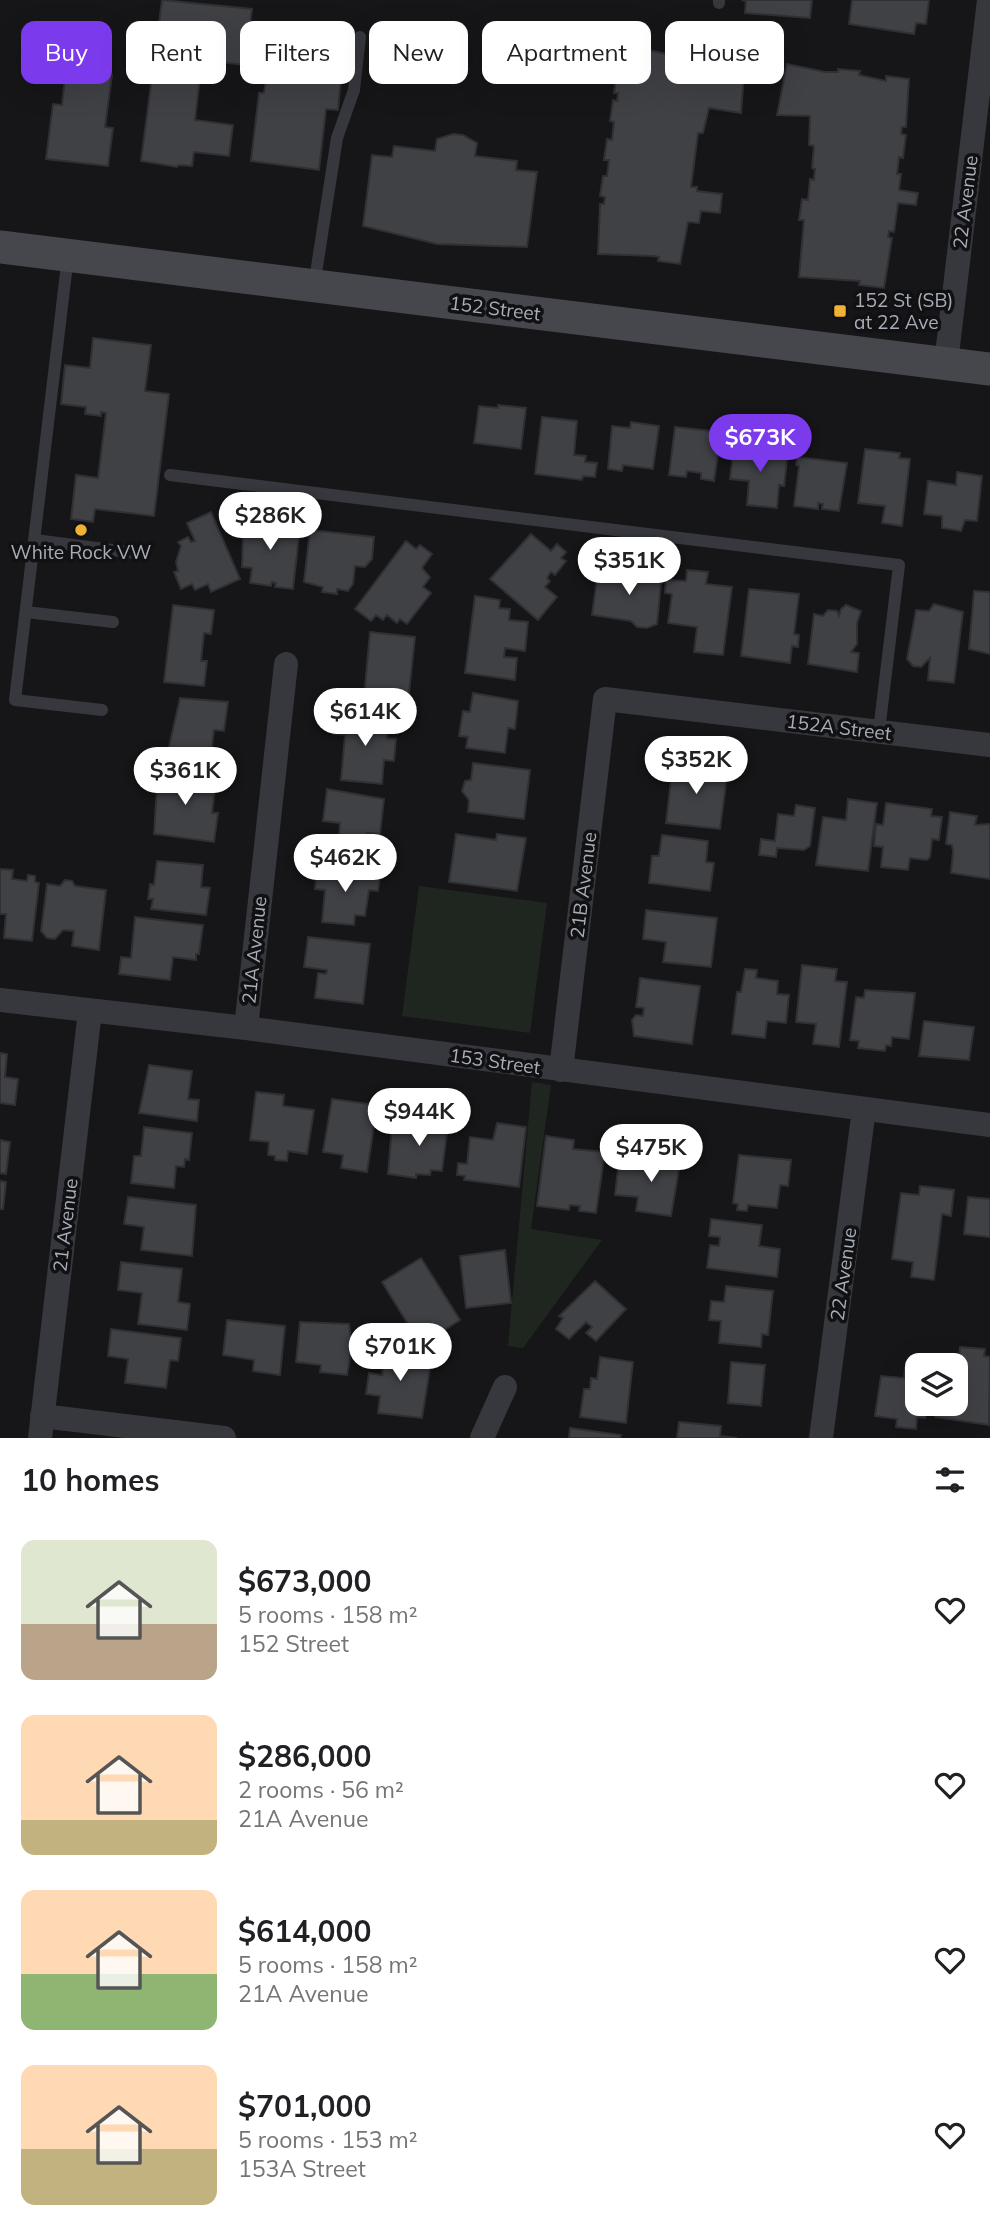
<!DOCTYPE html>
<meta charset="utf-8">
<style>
:root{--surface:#fff;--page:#f6f6f6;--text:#202124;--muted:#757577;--accent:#7c3aed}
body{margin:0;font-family:Mulish,sans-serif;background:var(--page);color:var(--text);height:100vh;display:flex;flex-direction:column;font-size:26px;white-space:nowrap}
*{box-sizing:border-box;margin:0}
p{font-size:23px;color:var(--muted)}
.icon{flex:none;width:38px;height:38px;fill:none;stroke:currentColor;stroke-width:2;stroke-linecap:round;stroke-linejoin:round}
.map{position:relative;height:1438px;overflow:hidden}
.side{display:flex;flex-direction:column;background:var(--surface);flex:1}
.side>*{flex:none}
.guide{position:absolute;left:21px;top:21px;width:948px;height:63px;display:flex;gap:14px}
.fabs{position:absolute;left:905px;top:1353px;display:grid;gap:14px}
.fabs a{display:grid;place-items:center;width:63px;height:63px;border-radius:14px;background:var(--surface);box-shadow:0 7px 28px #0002;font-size:35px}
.price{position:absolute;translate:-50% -60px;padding:0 16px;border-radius:24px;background:#fff;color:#222;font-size:23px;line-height:46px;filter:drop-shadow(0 2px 4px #0008)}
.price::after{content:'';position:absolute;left:50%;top:42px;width:21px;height:16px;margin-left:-10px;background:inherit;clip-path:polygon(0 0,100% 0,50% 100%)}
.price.active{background:var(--accent);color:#fff}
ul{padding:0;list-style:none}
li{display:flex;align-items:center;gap:21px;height:175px;padding:0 21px}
li span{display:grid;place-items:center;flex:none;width:196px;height:140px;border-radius:14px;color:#555}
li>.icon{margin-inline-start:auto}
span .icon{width:84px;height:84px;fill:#fffc;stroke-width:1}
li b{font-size:30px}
h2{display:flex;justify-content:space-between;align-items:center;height:84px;padding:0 21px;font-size:30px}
.chip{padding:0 24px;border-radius:14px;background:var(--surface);box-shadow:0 7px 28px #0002;font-size:24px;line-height:63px}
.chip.active{background:var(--accent);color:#fff}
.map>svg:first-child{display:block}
.green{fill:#1e261f}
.building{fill:#404145;stroke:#303034;stroke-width:2}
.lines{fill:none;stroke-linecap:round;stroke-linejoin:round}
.service{stroke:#37383d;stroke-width:12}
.minor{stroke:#37383d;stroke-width:24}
.secondary{stroke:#45474d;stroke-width:33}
.poi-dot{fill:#f2b134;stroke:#111113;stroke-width:2.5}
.labels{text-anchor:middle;stroke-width:7;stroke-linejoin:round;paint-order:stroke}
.street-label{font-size:19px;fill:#a8adb8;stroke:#111113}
.poi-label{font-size:19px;fill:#a8adb8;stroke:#111113;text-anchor:start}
</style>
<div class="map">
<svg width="990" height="1438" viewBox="0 0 990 1438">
<rect width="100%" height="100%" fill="#161618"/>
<path class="green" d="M419 886 547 903 530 1033 402 1016Z
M532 1082 551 1085 531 1229 602 1240 523 1348 508 1346Z"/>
<path class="building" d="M162 0 252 9 245 65 202 60 195 120 233 125 229 156 194 152 192 166 178 165 177 167 141 161Z
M742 0H812L810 18 745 13 746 1Z
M852 0H929L926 24 916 23 914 34 849 24Z
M622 44 671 55 672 50 693 53V57L705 61 745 62 741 113 709 108 703 133H698L691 187H697V191L722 194 720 213 701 211 699 223 688 222 680 264 658 261 659 257 654 256 598 254 600 204H604L605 197 600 196 603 176H607L609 160H604L607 139 612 140 614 122 610 121 613 100 617 101 618 93H614Z
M290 59 342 66 338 110 326 109 319 170 251 161 259 93H264L268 66 289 68Z
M787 64 825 72H838V69L860 71 859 75 886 81V76L909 79 906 127H902L901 134 906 135 903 158 899 157 897 174H901L899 190 918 193 916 205 898 203 894 232 889 231 888 237 892 238 884 288 859 285 860 281 799 277 804 220H799L802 199 808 200 810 179 814 180 815 169 812 168 814 146 809 145 810 116 777 115Z
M66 70 112 75 105 127 113 128 108 166 46 159 53 104 62 105Z
M453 134 463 135 477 143 475 156 517 161 516 170 537 172 527 247 437 244 363 226 372 155 392 157 394 146 435 151 437 139Z
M93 338 151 345 145 391 169 394 154 516 95 509 93 522 71 519 76 475 98 478 106 413 101 412V416L85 414 86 407 61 404 65 365 90 368Z
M498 405 526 408 521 449 474 443 479 406 498 408Z
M542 417 577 421 574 455 586 456 585 462 597 463 595 477 583 476 582 480 535 474Z
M631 422 659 426 653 469 623 465 622 471 608 469 612 426 630 428Z
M675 427 721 432 714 481 701 479V473L687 471 686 477 669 475Z
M734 445 788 452 784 486 779 485 777 508 747 505 749 481 730 479Z
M865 449 900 453 899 458 910 459 902 526 882 523 885 506 858 503Z
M797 457 847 463 839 511 822 509 823 504 818 503V509L794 506 799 466 796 465Z
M957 472 982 476 977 521 965 520 961 531 942 528V516L924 514 928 481 956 485Z
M211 512 240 579 211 592 208 584 195 590 192 584 181 589 174 572 178 571 176 562 181 546 178 542 188 537 191 542 195 541 187 523Z
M237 520 300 527 293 589 275 587 276 583 272 582 271 586 250 583 252 568 242 567 243 534 236 533Z
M310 530 374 537 372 559 365 567 355 566 353 584 348 591 337 589V594L322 592 323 587 304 582Z
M531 534 551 551 557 544 566 552 561 558 566 561 555 575 551 572 547 578 550 581 545 587 557 597 538 620 490 579Z
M406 541 416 549 420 545 432 554 422 568 430 577 423 587 431 593 407 624 400 619 397 623 387 615 383 620 376 615 371 621 355 609Z
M634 568 662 572 657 624 647 628 637 627 631 621 592 615 598 572 633 576Z
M687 570 708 572 706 584 732 587 723 655 694 652 697 627 668 623 672 594 665 593 666 580 686 581Z
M749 589 799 594 794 634 799 635 798 647 792 646 790 663 741 656Z
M974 591 990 592V654L969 649Z
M475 596 500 600 499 608 510 609 509 620 528 622 525 651 505 648 504 657 517 658 515 680 465 673Z
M934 604 963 612 954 683 928 680 930 658 921 667 913 666 907 659 916 610 929 611Z
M173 605 214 610 211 634 204 633 201 661H207L204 686 164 682Z
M846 605 861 611 857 623V644L851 652 859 653 857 672 808 664 814 614 823 616 828 610 837 611 839 616 841 609Z
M370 632 415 637 409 693 393 692 391 705 364 698Z
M473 693 518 701 515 729 508 728 505 753 466 748 468 737 459 736 463 711 470 712Z
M180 698 228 702 224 731 214 730 210 762 167 756Z
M336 715 389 720 387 738 396 739 394 761 384 760 382 784 341 780 345 735 334 734Z
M673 762 718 767 717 775 727 776 720 829 666 823Z
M473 763 530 770 524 819 468 812 469 800 462 791 465 781 471 780Z
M159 771 216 781 212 813H218L214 842 154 834 157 785H155Z
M327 789 384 799 380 834 367 833 366 839 378 840 376 853 338 851 340 823 323 821Z
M848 799 877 803 868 871 816 865 823 817 846 820Z
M886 803 932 809 931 816 942 817 939 840 932 839 930 857 927 860 910 858 908 870 881 867 883 847 874 846 876 824 883 825Z
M796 805 815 808 810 846 804 850 777 848 776 857 759 855 761 839 775 841 778 814 794 816Z
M950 812 977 816 975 825 990 824V879L951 873 953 852 952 845 946 844Z
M456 834 496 840 497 834 526 838 517 891 449 882Z
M662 835 708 841 706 862 714 863 710 891 649 883 652 856H659Z
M157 861 203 865 201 887 210 888 206 915 151 909 153 899H148L150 884 154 885Z
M317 866 380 876 378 891 369 890 365 916 355 915 354 925 322 922 325 890 315 889Z
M0 869 13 870 12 879 27 881 28 875 35 876V882L39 883 32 941 4 938 6 914H0Z
M65 880 72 881 75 886 106 890 99 950 72 946 74 931 63 930 55 939 47 938 41 931 47 884 60 886Z
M646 910 717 918 711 967 663 962 666 942 643 939Z
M135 917 203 925 199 954H196V960L173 957 170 980 119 974 121 957 131 958Z
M308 937 370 944 363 1004 315 998 318 973 326 974 327 970 304 967Z
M802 965 837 969 835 981 847 982 839 1047 813 1044 816 1024 796 1022Z
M745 969 757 970 756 978 778 981 777 994 789 995 786 1023 767 1021 765 1038 732 1034 737 992H741Z
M640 978 700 986 692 1044 634 1036 632 1020 636 1015 643 1016 644 1008 636 1007Z
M865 990 915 993 909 1039 892 1037 891 1046 886 1045 885 1051 858 1048 859 1041 850 1040 856 997 864 998Z
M924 1021 974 1027 969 1060 919 1056Z
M0 1053 7 1054 5 1077 18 1079 15 1105 0 1103Z
M149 1065 192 1071 188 1099 199 1100 197 1121 139 1113Z
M256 1092 284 1095 283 1106 314 1110 307 1154 288 1151 287 1161 275 1160V1156L268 1155 269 1142 250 1140Z
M332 1099 377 1105 367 1172 341 1168 343 1155 323 1152Z
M423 1113 449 1117 442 1171 431 1170 430 1175 416 1174V1178L388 1174 392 1127 421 1131Z
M497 1123 526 1127 519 1187 464 1180 465 1176 457 1175 458 1163 467 1164 470 1137 493 1140Z
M144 1127 192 1133 189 1160 185 1159 184 1167 176 1166 174 1188 131 1183 134 1156H141Z
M546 1136 574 1140 573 1149 605 1152 596 1213 579 1211 580 1206 570 1205 569 1210 537 1206Z
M0 1140 10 1142 6 1174 0 1173Z
M648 1153 681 1157 671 1216 636 1211 638 1197 615 1195 618 1167 646 1170Z
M739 1155 791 1160 788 1186 780 1185 777 1208 748 1205 747 1211 737 1210 738 1204 733 1203Z
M0 1181 6 1182 3 1209H0Z
M920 1186 954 1190 951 1216 942 1214 934 1280 911 1277 913 1262 892 1259 901 1193 919 1195Z
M128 1197 196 1205 192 1256 141 1250 144 1227 124 1224Z
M968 1197 990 1199V1237L964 1234Z
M711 1219 762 1225 759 1246 780 1249 777 1277 707 1268 710 1245 719 1246 720 1237 709 1236Z
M505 1250 511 1303 466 1308 460 1256Z
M421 1258 460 1320 435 1336 430 1328 416 1337 382 1282Z
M121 1262 182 1269 178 1302 190 1304 187 1330 138 1324 142 1293 118 1290Z
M595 1281 626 1309 596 1341 586 1333 592 1327 586 1322 569 1339 556 1329 563 1318 559 1316Z
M726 1286 773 1291 768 1335 762 1334 761 1347 719 1343 721 1321 709 1320 711 1301 724 1302Z
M227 1320 285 1326 280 1375 253 1371 254 1360 223 1355Z
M300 1322 349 1324 352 1347 347 1375 320 1372 321 1365 296 1362Z
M111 1329 181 1338 178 1361 170 1360 166 1388 125 1383 128 1359 108 1356Z
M386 1343 409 1346 407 1359 431 1362 422 1418 378 1413 380 1396 366 1394 369 1373 382 1375Z
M960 1347 985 1349 984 1356 990 1357 989 1425 935 1417 937 1404H956V1365H942L943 1357 959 1359Z
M600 1357 633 1362 626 1423 580 1417 584 1389H590L591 1378 597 1379Z
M731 1362 765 1365 761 1406 728 1403Z
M905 1368 917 1370V1404H927L925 1418 917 1417 916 1429 896 1427 897 1419 875 1416 881 1376 904 1378Z
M679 1422 721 1426 720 1436 737 1438H677Z
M570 1428 621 1435 620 1438H569Z"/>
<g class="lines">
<path class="service" d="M719 3V0
M68 256 15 700 102 710
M314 286 337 138 354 90 360 37
M170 475 899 565 879 731
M35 540 135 553
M26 612 113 622"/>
<path class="minor" d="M946 363 989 0
M0 1000 246 1028 990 1125
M246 1028 286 664
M561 1070 605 699 990 745
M42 1416 224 1438
M40 1438 90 1011
M482 1438 505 1387
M821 1438 864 1109"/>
<path class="secondary" d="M0 247 990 369"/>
</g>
<g class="poi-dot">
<rect x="833" y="304" width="14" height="14" rx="3.5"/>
<circle cx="81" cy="530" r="7"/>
</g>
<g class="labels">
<g class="street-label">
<text transform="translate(965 202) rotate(-83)" y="7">22 Avenue</text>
<text transform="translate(495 308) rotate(7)" y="7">152 Street</text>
<text transform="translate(839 727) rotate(7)" y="7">152A Street</text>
<text transform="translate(583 885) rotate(-83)" y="7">21B Avenue</text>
<text transform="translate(254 950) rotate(-84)" y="7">21A Avenue</text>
<text transform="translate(495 1061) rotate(8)" y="7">153 Street</text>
<text transform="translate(65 1225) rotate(-83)" y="7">21 Avenue</text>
<text transform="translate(843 1274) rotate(-82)" y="7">22 Avenue</text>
</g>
<g class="poi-label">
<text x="854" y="307">152 St (SB)<tspan x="854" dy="22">at 22 Ave</tspan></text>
<text x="81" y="559" text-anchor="middle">White Rock VW</text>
</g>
</g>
</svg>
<div class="fabs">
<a><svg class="icon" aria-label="layers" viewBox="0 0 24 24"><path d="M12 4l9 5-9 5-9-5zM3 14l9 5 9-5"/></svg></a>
</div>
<b class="price active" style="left:760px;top:474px">$673K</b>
<b class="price" style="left:270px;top:552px">$286K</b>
<b class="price" style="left:629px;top:597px">$351K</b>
<b class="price" style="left:365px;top:748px">$614K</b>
<b class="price" style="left:696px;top:796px">$352K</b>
<b class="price" style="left:185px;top:807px">$361K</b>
<b class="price" style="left:345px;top:894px">$462K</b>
<b class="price" style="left:419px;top:1148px">$944K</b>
<b class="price" style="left:651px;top:1184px">$475K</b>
<b class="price" style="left:400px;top:1383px">$701K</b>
<div class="guide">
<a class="chip active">Buy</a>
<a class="chip">Rent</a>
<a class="chip">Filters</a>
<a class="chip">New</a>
<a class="chip">Apartment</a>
<a class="chip">House</a>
</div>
</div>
<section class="side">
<h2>10 homes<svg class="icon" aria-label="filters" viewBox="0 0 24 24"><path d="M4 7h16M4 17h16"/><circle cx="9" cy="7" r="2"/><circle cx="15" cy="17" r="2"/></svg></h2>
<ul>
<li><span style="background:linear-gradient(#dfe7d0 60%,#b9a48a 0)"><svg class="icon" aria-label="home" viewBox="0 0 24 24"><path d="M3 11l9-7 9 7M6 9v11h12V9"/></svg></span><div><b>$673,000</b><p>5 rooms · 158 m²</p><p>152 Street</p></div><svg class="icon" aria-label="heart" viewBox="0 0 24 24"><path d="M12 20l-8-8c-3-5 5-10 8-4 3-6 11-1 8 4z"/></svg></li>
<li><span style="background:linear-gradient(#ffd9b3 75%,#c2b280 0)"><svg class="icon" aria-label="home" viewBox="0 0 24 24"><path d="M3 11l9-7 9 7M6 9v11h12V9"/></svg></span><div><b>$286,000</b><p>2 rooms · 56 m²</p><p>21A Avenue</p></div><svg class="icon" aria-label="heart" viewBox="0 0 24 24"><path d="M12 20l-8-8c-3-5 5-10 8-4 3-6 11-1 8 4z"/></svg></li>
<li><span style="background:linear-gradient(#ffd9b3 60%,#8fb573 0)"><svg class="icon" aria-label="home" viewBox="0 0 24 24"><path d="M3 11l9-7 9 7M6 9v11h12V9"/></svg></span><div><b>$614,000</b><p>5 rooms · 158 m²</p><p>21A Avenue</p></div><svg class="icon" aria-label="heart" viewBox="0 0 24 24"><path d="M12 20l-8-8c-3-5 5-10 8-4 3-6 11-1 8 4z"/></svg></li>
<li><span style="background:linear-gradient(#ffd9b3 60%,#c2b280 0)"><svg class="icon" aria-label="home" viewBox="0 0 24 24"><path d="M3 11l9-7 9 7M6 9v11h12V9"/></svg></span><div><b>$701,000</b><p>5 rooms · 153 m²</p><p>153A Street</p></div><svg class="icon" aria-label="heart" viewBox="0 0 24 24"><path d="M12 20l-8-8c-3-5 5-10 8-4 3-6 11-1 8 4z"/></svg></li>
</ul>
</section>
